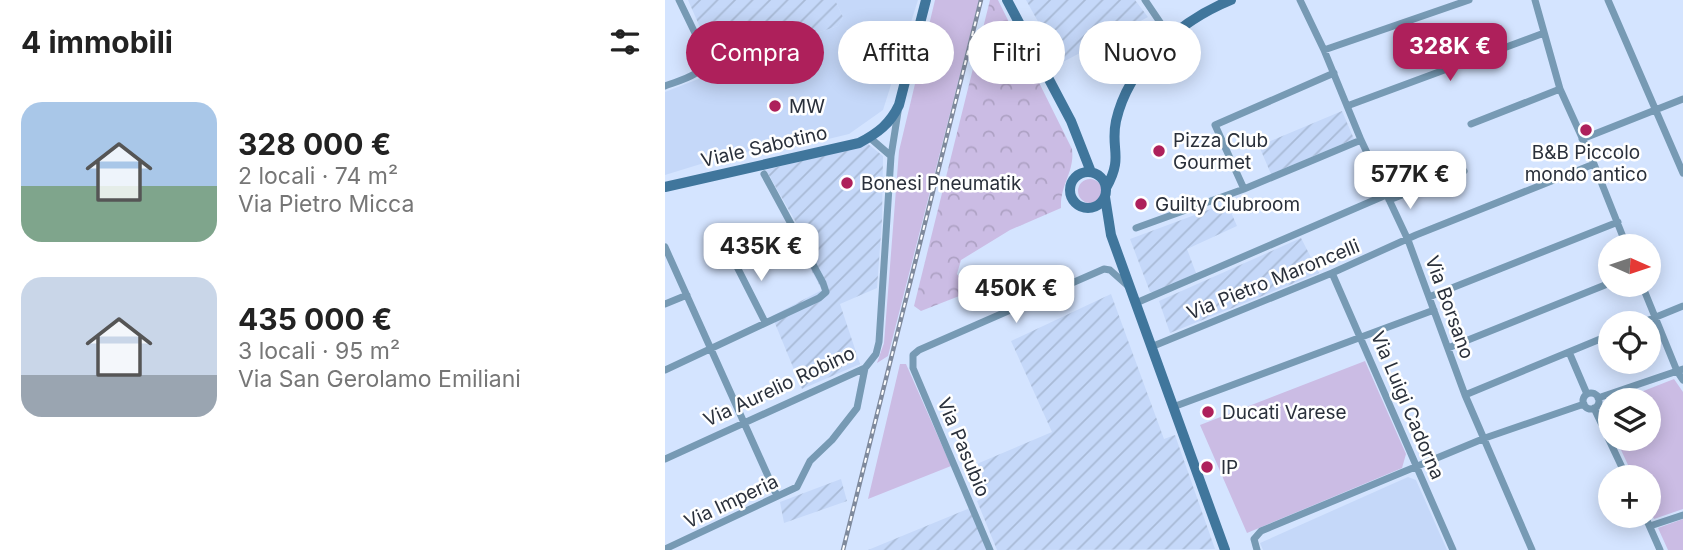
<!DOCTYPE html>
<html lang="it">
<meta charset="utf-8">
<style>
:root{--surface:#fff;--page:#f2f2f2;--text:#222;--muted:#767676;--accent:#ae205b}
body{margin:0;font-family:Inter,sans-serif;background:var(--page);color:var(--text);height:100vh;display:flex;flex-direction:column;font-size:26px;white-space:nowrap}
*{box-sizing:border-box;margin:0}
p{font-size:23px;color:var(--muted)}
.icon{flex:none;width:38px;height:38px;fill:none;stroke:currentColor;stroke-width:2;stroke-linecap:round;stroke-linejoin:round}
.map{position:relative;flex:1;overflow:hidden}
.side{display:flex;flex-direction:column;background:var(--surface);width:665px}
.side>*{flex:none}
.top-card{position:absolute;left:21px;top:21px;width:665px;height:63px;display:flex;gap:14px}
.needle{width:46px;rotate:93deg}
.tools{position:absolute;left:933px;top:234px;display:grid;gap:14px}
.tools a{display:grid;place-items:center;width:63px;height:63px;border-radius:50%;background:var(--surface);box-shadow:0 4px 18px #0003;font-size:35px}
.price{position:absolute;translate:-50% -60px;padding:0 16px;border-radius:14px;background:#fff;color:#222;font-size:23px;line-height:46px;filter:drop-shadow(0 2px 4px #0008)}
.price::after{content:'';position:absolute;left:50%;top:42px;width:21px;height:16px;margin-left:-10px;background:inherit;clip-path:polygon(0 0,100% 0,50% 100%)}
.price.on{background:var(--accent);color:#fff}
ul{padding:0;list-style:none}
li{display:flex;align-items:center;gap:21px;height:175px;padding:0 21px}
li span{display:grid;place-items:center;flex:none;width:196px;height:140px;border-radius:21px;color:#555}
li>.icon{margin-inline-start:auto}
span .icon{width:84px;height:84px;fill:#fffc;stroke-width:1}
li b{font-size:30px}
h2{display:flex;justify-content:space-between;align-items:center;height:84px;padding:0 21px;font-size:30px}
.chip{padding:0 24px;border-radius:32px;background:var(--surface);box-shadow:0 4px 18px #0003;font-size:24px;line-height:63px}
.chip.on{background:var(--accent);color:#fff}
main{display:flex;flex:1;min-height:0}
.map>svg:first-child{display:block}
.built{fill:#c5d8f9}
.industrial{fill:url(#industrial-furrows)}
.green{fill:#cbbce4}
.forest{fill:url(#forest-crowns)}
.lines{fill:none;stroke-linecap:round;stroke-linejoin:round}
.street{stroke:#779ab4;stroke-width:7}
.secondary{stroke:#40769c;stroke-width:10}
.rail-casing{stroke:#7f8a9d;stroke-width:4.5}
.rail{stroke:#fff;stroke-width:2;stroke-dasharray:5;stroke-linecap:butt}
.poi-dot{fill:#ae205b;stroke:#fff;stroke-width:2.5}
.labels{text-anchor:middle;stroke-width:5;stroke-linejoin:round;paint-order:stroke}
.poi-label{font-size:19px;fill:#2a303b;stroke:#fff;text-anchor:start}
.street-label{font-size:19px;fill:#2a303b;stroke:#fff}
</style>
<main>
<section class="side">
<h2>4 immobili<svg class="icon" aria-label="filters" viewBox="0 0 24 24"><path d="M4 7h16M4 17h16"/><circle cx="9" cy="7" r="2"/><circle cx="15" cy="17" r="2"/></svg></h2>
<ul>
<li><span style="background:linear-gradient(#a9c7e8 60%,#7fa58c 0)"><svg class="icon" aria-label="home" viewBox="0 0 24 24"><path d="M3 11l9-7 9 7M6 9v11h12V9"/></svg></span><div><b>328 000 €</b><p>2 locali · 74 m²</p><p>Via Pietro Micca</p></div></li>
<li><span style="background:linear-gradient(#c9d6e8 70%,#9aa5b1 0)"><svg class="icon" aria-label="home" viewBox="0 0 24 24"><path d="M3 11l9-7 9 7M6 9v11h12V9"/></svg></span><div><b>435 000 €</b><p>3 locali · 95 m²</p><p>Via San Gerolamo Emiliani</p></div></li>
</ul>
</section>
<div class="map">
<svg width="1018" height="550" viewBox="0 0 1018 550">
<defs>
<pattern id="industrial-furrows" width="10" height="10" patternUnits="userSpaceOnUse" patternTransform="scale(1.75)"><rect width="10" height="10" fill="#c5d8f9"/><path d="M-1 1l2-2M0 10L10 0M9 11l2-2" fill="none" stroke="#a9bad6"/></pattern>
<pattern id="forest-crowns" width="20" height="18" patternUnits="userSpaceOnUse" patternTransform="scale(1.75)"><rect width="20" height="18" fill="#cbbce4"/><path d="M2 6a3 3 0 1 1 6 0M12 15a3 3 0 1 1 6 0" fill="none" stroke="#aea2c4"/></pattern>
</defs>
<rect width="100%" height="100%" fill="#d4e4ff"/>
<path class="built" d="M170 0H253L218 110 184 134 93 156 78 151 0 175V92L46 74 52 66 173 26 178 17Z
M743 477 751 480 782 550H598L595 543Z"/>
<path class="industrial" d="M23 0H170L178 17 173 26 52 66Z
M361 0H470L483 17 396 63Z
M677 111 689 139 606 174 594 146Z
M203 144 218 156 217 220 212 288 175 304 195 364 137 389 107 316 157 290 139 257 148 252 101 170Z
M562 203 572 226 522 249 531 273 491 292H485L465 239Z
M636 238 654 273 505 333 494 301Z
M446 294 499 439 510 435 550 549 332 550 312 501 318 498 314 485 317 483 311 467 314 463 387 432 346 341Z
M176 479 182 501 119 523 115 502Z
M305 508 322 550H203Z"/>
<path class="green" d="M270 0H314L223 356 212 363 219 343 234 151Z
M413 191a12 12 0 1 1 24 0a12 12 0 1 1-24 0Z
M700 361 741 454 737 468 582 533 535 425Z
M235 364H241L286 466 203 499Z
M1009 379 1018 392V509L989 519 984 508V478H969L951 439H984V401H953Z
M1018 519V550H1003L993 528Z"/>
<path class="forest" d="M325 0H333L407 149C410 172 395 184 396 208L345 230 296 260 292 274 307 291 256 311 249 306Z"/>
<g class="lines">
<path class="street" d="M480 0 505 37
M635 0 659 50 696 140 743 240 800 395 867 550
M870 0 895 89 929 164 962 247
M943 0 1018 173
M659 50 804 0
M0 86C15 80 38 76 42 58L14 0
M682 106 879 33
M806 124 895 89
M917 139 1018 99
M226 156 233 112
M579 189 550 125 669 73
M724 200 799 171
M471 228 579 189 696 140
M0 247 112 496
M67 257 100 322
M667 273 788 550
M977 285 1012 371 1018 380
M764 297 953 222
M471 303 721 195
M0 304 22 295
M974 324 1018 306
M486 347 667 273 751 235 929 164
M783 348 945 283
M904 352 922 394
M0 370 154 298 161 292 158 283 99 174
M918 401a8 8 0 1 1 16 0a8 8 0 1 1-16 0Z
M800 395 945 335
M933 398 1018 369
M508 407 769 310
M929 408 962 478
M0 459 200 368 211 354 214 342 226 156 204 137
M980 516 995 550
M985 526 1018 515
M0 549 132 487 145 461 167 440 192 408 200 368
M325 550 248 368V355L254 350 439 269 445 270 463 286
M592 550 589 539 596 531 820 438 919 404"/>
<path class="secondary" d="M342 0 406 121 426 172
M405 190a18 18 0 1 1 36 0a18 18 0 1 1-36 0Z
M0 187 194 143C213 133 225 124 234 105L261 0
M441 188C459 157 445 149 451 121 464 64 515 21 566 0
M440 197 446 235 560 550"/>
<g class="rail-casing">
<path id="rail" d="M178 550 316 0"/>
</g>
<use href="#rail" class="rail"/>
</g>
<g class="poi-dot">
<circle cx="110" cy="106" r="7"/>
<circle cx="921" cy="130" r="7"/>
<circle cx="494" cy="151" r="7"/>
<circle cx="182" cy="183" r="7"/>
<circle cx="476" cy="204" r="7"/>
<circle cx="543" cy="412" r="7"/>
<circle cx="542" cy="467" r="7"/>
</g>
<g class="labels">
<g class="poi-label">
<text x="124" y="113">MW</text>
<text x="508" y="147">Pizza Club<tspan x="508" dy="22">Gourmet</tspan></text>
<text x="921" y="159" text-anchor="middle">B&amp;B Piccolo<tspan x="921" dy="22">mondo antico</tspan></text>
<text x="196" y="190">Bonesi Pneumatik</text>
<text x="490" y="211">Guilty Clubroom</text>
<text x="557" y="419">Ducati Varese</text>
<text x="556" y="474">IP</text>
</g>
<g class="street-label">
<text transform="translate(99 146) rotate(-13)" y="7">Viale Sabotino</text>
<text transform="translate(608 279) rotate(-22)" y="7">Via Pietro Maroncelli</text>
<text transform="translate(785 307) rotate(70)" y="7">Via Borsano</text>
<text transform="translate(114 386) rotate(-25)" y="7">Via Aurelio Robino</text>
<text transform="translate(743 405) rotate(67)" y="7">Via Luigi Cadorna</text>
<text transform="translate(299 447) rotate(67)" y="7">Via Pasubio</text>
<text transform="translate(66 501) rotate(-25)" y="7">Via Imperia</text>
</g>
</g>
</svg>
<div class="tools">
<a><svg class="needle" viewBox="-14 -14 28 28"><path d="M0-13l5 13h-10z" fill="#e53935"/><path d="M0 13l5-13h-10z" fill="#767676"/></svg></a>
<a><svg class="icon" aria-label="locate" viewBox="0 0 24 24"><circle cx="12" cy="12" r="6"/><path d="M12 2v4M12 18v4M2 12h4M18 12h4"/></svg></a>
<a><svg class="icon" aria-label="layers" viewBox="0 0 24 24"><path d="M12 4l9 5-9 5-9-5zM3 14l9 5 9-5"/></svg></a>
<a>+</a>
</div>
<b class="price on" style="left:785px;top:83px">328K €</b>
<b class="price" style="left:745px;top:211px">577K €</b>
<b class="price" style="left:96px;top:283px">435K €</b>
<b class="price" style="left:351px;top:325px">450K €</b>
<div class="top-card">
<a class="chip on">Compra</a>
<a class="chip">Affitta</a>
<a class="chip">Filtri</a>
<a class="chip">Nuovo</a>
</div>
</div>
</main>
